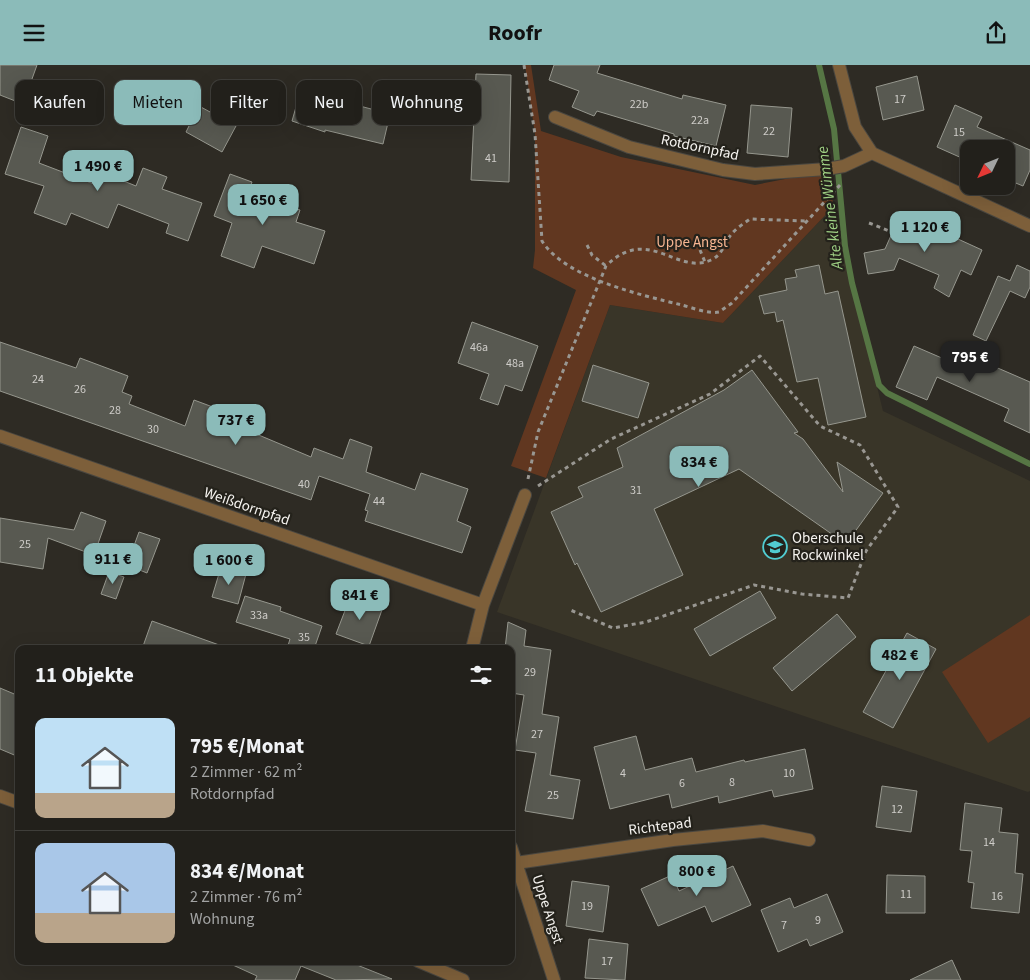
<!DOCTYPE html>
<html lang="de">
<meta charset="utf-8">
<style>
:root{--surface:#22201b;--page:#2e2d28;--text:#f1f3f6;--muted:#a2a3a3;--line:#3f3e3a;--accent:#8bbbb9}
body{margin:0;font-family:"Source Sans 3",sans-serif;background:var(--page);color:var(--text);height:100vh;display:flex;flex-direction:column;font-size:19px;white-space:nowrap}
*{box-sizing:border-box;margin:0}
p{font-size:16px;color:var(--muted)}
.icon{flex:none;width:28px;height:28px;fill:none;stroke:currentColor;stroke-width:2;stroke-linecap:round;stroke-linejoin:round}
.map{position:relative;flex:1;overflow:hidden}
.side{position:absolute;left:15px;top:580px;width:500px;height:320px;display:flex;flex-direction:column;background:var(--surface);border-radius:10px;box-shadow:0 5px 20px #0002,0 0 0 1px var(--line)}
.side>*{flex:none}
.hud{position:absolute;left:15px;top:15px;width:500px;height:45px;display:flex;gap:10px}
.needle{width:32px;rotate:227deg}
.buttons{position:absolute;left:960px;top:75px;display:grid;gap:10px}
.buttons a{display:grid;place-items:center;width:55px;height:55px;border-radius:10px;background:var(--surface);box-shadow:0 5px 20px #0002,0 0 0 1px var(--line);font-size:25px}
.price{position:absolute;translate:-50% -42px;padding:0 11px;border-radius:10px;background:var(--accent);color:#111;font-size:16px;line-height:32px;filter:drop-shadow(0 1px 2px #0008)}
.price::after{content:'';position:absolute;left:50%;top:30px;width:15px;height:11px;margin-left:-8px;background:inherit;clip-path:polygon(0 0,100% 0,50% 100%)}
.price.current{background:#222;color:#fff}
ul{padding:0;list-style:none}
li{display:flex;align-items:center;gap:15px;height:125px;padding:0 20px}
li+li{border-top:1px solid var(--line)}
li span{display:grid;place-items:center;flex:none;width:140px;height:100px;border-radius:10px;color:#555}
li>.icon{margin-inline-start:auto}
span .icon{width:60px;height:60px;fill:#fffc;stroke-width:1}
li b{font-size:21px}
h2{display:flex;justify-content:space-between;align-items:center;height:60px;padding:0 20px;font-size:21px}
.chip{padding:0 18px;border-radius:10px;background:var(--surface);box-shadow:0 5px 20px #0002,0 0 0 1px var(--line);font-size:18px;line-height:45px}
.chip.current{background:var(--accent);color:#111}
header{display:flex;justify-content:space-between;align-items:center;height:65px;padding:0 20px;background:var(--accent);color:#111;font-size:22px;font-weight:700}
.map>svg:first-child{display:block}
.built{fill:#393528}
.green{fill:#613720}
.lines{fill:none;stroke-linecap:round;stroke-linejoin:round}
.stream{stroke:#567644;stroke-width:6}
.building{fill:#585951;stroke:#96978e}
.minor-casing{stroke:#4a4740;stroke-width:14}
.path{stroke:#999792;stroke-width:3;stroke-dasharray:4 4;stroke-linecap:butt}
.minor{stroke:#7d5f3a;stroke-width:12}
.labels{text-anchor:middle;stroke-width:4.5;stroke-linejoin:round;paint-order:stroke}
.number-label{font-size:12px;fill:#ceccc8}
.street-label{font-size:15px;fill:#f5f3ef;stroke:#24221b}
.park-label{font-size:15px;fill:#f7b591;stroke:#24221b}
.poi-label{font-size:15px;fill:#f5f3ef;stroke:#24221b;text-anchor:start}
.water-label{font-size:16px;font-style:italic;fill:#9fd084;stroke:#24221b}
</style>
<header><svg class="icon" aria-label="menu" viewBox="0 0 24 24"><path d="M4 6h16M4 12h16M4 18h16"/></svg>Roofr<svg class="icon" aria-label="share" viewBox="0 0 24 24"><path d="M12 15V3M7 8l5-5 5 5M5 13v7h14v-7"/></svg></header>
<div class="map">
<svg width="1030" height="915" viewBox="0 0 1030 915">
<rect width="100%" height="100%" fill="#2e2b24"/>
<path class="built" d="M833 142 883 346 1030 416V726L1028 727 497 547 610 240 723 258Z"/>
<path class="green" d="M525 0H531L541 66 621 92 755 120 831 105 833 142 723 258 610 240 546 413 511 401 576 225 533 203 535 185V69Z
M1030 550V652L988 678 942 607Z"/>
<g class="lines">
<path class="stream" d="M819 0 834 64 845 181 852 218 879 320 887 328 1030 399"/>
</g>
<path class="building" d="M0 0H37L23 39 0 30Z
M554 0H600L597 8 682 34 683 30 726 40 716 81 674 71V69L597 46 594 51 572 42 579 26 549 15Z
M476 9 511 10 509 117 471 115Z
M917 11 924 45 883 55 876 22Z
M300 28 354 45 356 40 390 49 383 79 325 65V67L292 56Z
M751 40 792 43 788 92 747 88Z
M955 40 982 52 977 62 1030 85V105L1023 121 1006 114V84H968L964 94 937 82Z
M199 41 236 61 222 87 186 67Z
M21 62 48 71 39 98 94 119 99 106 136 121 143 103 167 112 162 124 202 138 188 176 166 168 169 159 118 139 108 163 71 148 66 160 34 148 44 121 5 109Z
M230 109 252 117 248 128 300 145 296 157 325 166 314 199 262 181 254 203 221 191 232 158 214 151Z
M901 148 982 185 971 210 961 205 949 232 934 223 939 210 899 193 894 205 868 209 864 188 885 184Z
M819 200 825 229 838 226 866 352 828 360 818 313 797 317 783 255 777 257 775 247 764 249 759 231 787 225 785 214 797 212 795 205Z
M1017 200 1030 206V222L1025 233 1010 226 986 276 973 270 998 211 1010 216Z
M472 257 538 281 522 326 505 320 498 340 480 334 489 309 458 298Z
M0 277 76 303 80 293 128 311 122 327 132 331 129 339 185 361 194 335 245 354 242 363 311 392 314 383 343 394 350 374 372 382 366 407 415 425 421 408 468 424 457 456 471 462 462 488 365 456 368 446 365 445 370 429 319 411 311 435 0 326Z
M914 281 965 303 970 291 1030 317V368L1004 356 1009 344 937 312 927 335 896 322Z
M593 300 649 318 638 353 582 336Z
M752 305 798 367 794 368 803 374 843 427 837 397 883 428 846 479 739 404 654 444 683 510 601 547 577 498 575 500 551 447 583 432 578 422 623 402 617 383 724 325Z
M81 447 106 456 94 490 48 473 43 504 0 497V453L74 465Z
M139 467 160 474 147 508 127 500Z
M221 502 246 509 238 539 212 532Z
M109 507 124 512 116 534 101 529Z
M760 526 776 553 710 591 694 564Z
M351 530 383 542 369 581 336 569Z
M245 531 281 542 280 546 322 561 314 584H287L290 574 236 557Z
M837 549 856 572 792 626 773 603Z
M152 556 222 581 221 584H142Z
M508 557 526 565 524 581 551 585 542 649 559 652 550 710 580 715 573 754 525 746 536 688 515 685 524 630 511 628V584H505Z
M907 568 936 584 893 663 863 647Z
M0 623 19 631V692L0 684Z
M636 671 645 705 692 693 696 707 744 695 745 697 805 684 813 724 774 732 772 725 719 738 718 731 672 743 669 729 610 744 594 682Z
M882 721 917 726 911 767 876 762Z
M965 738 1002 743 999 767 1018 769 1015 808 1023 809 1019 848 971 843 974 818 968 817 972 786 960 785Z
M733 801 751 840 712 857 705 841 658 861 641 824 672 810 679 826Z
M887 810 925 811V848H886Z
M572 816 609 821 603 867 566 861Z
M827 829 843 867 810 881 807 874 778 887 761 845 790 833 794 843Z
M589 874 628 879 625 915 585 913Z
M952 895 961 915H910Z
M224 896H347L392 914 336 915 301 901 295 915H255L257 911Z"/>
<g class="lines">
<g class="minor-casing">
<path id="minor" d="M839 0 855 62 872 88 1030 161
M555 52 629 82 723 105 755 109 827 104 844 101 872 88
M0 371 483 540
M472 584 483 540 525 430
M0 731 19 738
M511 782 554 915
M516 798 673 775 763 766 809 775
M418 896 463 915"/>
</g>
<path class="path" d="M524 0 535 69 542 176C565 213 641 230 682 240 693 243 708 249 719 247L732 238 840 120
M869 158 892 167
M587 180 592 190 606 201
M700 185 705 197
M528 414 538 367 606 201C648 159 677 211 711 195 722 190 724 180 730 171 735 164 743 159 750 154L805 156
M538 421 611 374 710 329 760 291 820 361 860 380 898 442 866 486 848 533 802 529 754 520 646 557 613 563 568 544"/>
<use href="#minor" class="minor"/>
</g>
<defs>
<g id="school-ring" transform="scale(1.25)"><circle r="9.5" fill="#24221b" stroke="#51ccd1" stroke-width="1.5"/><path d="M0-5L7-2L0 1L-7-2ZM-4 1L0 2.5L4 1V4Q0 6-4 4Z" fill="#51ccd1"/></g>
</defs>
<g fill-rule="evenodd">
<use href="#school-ring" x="775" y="482"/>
</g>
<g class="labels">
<g class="number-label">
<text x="900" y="38">17</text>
<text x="639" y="43">22b</text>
<text x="700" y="59">22a</text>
<text x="769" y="70">22</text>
<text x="959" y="71">15</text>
<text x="491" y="97">41</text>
<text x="479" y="286">46a</text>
<text x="515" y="302">48a</text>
<text x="38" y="318">24</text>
<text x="80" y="328">26</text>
<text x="115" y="349">28</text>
<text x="153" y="368">30</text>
<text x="304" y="423">40</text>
<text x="636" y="429">31</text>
<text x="379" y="440">44</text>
<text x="25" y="483">25</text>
<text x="259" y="554">33a</text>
<text x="304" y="576">35</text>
<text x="530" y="611">29</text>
<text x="537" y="673">27</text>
<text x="623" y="712">4</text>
<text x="789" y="712">10</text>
<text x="732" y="721">8</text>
<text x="682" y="722">6</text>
<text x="553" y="734">25</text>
<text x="897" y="748">12</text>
<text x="989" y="781">14</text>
<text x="906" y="833">11</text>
<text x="997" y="835">16</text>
<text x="587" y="845">19</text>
<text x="818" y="859">9</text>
<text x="784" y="864">7</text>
<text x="607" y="900">17</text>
</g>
<g class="street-label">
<text transform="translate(700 82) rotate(12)" y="5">Rotdornpfad</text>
<text transform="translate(247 441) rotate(19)" y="5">Weißdornpfad</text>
<text transform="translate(660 761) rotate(-7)" y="5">Richtepad</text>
<text transform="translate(548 844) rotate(72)" y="5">Uppe Angst</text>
</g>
<g class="park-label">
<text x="692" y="182">Uppe Angst</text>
</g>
<g class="poi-label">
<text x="792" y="478">Oberschule<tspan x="792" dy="17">Rockwinkel</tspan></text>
</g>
<g class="water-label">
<text transform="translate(829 143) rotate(-97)" y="6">Alte kleine Wümme</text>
</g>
</g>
</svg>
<div class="buttons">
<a><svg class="needle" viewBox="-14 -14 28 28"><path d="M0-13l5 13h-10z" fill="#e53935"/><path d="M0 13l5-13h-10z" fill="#a2a3a3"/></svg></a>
</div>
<b class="price" style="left:98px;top:127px">1 490 €</b>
<b class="price" style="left:263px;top:161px">1 650 €</b>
<b class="price" style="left:925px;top:188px">1 120 €</b>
<b class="price current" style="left:970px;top:318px">795 €</b>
<b class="price" style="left:236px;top:381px">737 €</b>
<b class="price" style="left:699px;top:423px">834 €</b>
<b class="price" style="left:113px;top:520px">911 €</b>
<b class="price" style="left:229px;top:521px">1 600 €</b>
<b class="price" style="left:360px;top:556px">841 €</b>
<b class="price" style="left:900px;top:616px">482 €</b>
<b class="price" style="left:697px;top:832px">800 €</b>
<div class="hud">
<a class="chip">Kaufen</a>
<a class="chip current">Mieten</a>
<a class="chip">Filter</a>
<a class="chip">Neu</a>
<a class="chip">Wohnung</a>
</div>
<section class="side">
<h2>11 Objekte<svg class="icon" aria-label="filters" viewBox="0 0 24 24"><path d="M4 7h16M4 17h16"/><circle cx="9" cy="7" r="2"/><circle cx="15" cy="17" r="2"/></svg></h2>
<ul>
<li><span style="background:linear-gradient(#bfe0f5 75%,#b9a48a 0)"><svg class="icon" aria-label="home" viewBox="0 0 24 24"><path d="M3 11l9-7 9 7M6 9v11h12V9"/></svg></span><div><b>795 €/Monat</b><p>2 Zimmer · 62 m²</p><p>Rotdornpfad</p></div></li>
<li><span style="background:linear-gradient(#a9c7e8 70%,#b9a48a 0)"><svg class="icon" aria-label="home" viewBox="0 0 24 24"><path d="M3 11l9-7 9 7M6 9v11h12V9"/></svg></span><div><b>834 €/Monat</b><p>2 Zimmer · 76 m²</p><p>Wohnung</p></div></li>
</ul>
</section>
</div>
